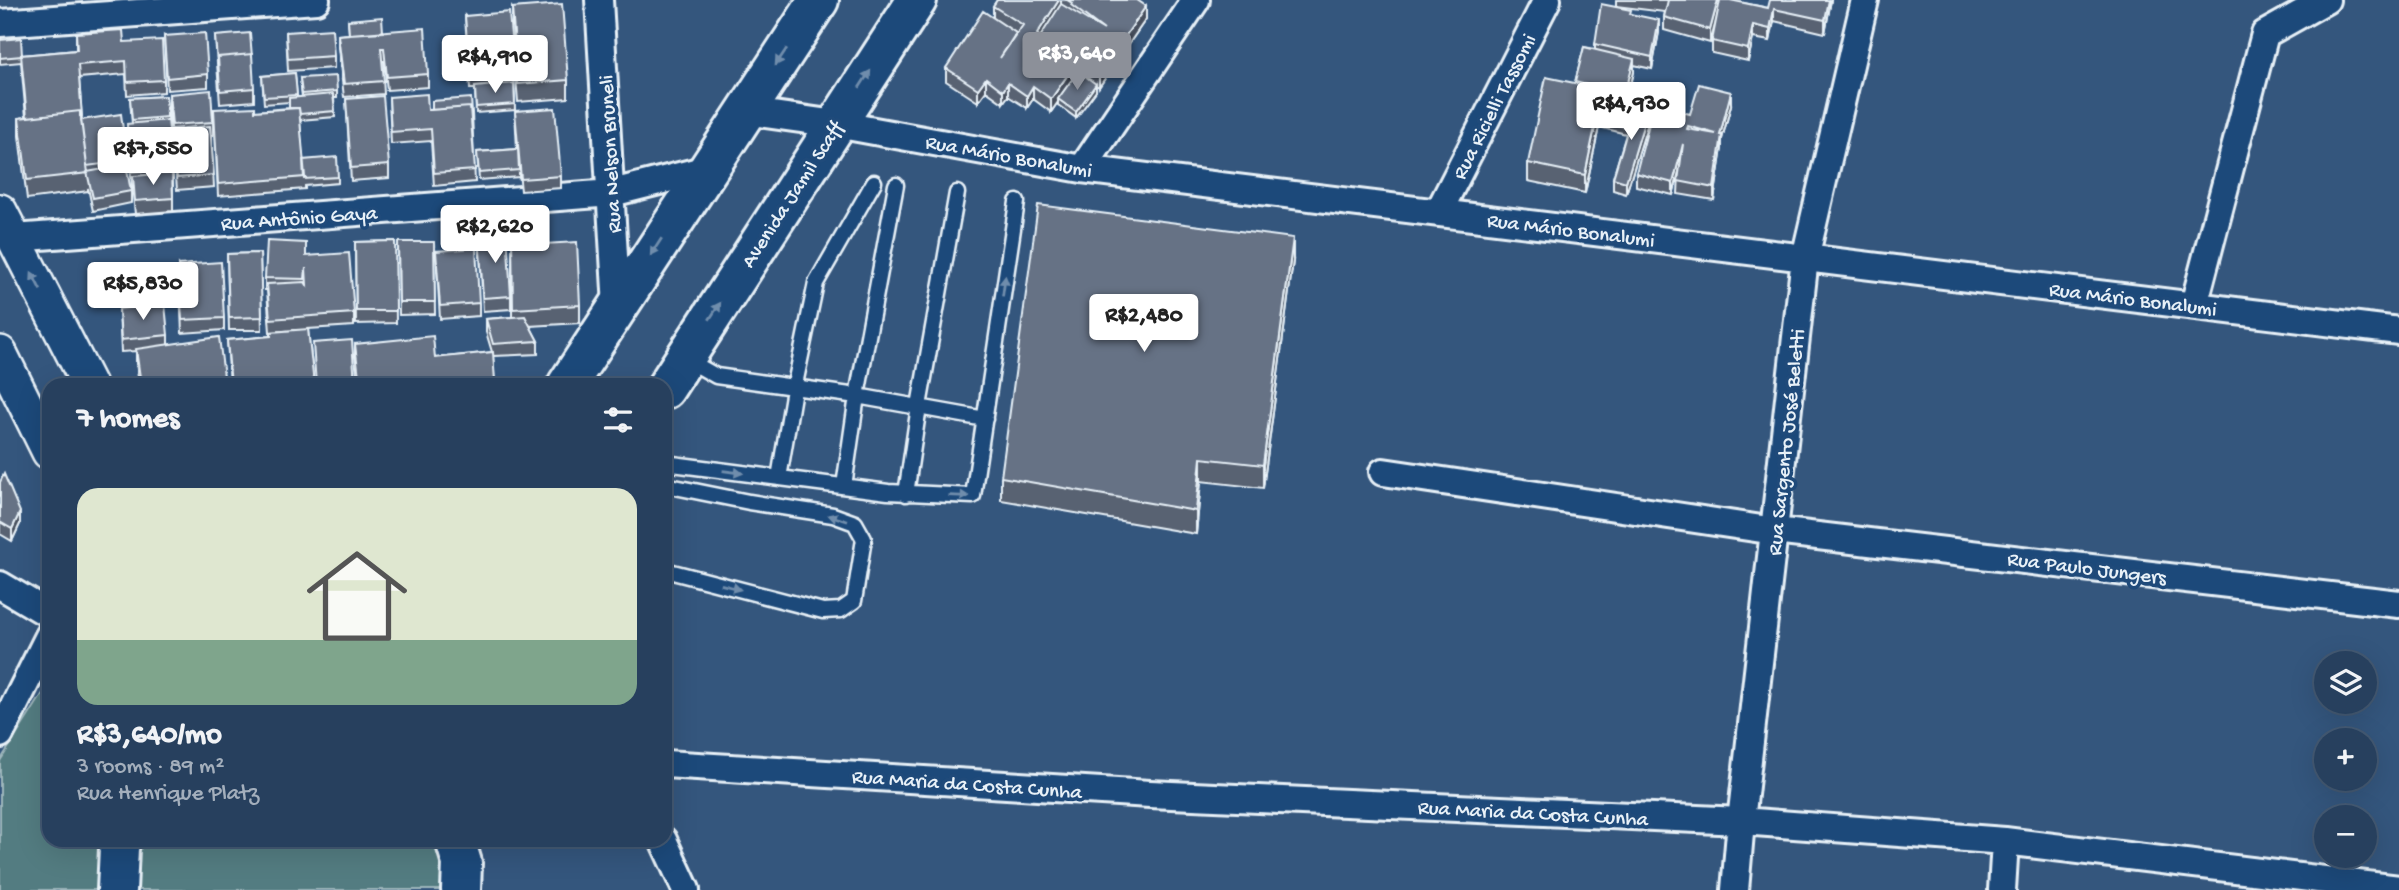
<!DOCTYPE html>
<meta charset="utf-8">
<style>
:root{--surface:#27405e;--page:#2f4764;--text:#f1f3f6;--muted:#a4afbc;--line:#435973;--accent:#8c9099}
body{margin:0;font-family:"Gochi Hand",sans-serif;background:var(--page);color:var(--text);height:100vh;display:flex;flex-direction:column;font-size:26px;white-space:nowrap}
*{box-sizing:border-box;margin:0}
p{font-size:23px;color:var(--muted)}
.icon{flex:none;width:38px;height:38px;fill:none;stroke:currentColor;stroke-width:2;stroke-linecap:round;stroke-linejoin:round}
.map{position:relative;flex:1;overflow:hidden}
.panel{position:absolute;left:42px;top:378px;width:630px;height:469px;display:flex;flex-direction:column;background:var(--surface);border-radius:21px;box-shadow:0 7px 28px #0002,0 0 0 2px var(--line)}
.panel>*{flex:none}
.tools{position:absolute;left:2314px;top:651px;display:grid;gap:14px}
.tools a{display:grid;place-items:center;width:63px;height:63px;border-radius:50%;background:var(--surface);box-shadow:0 7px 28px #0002,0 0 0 2px var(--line);font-size:35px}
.price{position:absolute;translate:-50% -60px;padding:0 16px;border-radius:7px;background:#fff;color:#222;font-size:23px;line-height:46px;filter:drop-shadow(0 2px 4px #0008)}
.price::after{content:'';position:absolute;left:50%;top:42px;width:21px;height:16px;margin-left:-10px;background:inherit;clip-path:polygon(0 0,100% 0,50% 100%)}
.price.active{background:var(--accent);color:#fff}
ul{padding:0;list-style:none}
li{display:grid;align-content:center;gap:14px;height:371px;padding:0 35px}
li+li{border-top:2px solid var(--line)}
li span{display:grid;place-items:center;height:217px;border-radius:21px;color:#555}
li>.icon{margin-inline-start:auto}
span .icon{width:126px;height:126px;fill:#fffc;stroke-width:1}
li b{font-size:30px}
h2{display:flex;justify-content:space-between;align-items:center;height:84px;padding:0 35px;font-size:30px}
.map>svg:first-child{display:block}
.green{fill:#537b81;stroke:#9eb6bc;stroke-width:2}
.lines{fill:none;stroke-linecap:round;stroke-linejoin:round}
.service-casing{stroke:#e8f1f8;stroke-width:19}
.minor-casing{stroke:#e8f1f8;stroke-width:32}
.tertiary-casing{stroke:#e8f1f8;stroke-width:38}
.primary-casing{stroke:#e8f1f8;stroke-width:44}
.service{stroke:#1f4a7a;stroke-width:14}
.minor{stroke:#1f4a7a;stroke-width:26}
.tertiary{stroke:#1f4a7a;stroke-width:33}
.primary{stroke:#1f4a7a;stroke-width:38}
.wall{fill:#586272;stroke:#e8f1f8;stroke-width:2}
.shaded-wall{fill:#47505d;stroke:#e8f1f8;stroke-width:2}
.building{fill:#667285;stroke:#e8f1f8;stroke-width:2;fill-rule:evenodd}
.oneway{fill:#6f8dac}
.labels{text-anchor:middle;stroke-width:7;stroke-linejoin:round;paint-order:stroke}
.street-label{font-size:21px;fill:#e8f1f8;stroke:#1f4a7a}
</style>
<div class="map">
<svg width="2399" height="890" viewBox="0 0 2399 890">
<rect width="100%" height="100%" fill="#34567d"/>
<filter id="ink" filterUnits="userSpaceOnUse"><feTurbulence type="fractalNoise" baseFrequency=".0143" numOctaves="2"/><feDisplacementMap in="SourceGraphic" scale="14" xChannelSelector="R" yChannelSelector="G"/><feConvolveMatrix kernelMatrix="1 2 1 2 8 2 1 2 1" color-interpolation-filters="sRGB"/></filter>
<g filter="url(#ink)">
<path class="green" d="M49 689V840H105L98 890H0V761L45 690Z
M137 840H441L443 885 442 890H135Z"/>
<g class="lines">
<g class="service-casing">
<path id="service" d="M686 359 716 376 857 396 985 419
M665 463 888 492 973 496 1017 202
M779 478 794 389 816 283 874 182
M665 485 749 502 833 515 855 523 864 539 854 601 841 610 823 611 665 570
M844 486 857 396 896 185
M906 494 919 406 957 193"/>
</g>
<g class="minor-casing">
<path id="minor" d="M599 0 617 307
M0 23 316 0
M745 111 836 124 1082 169 2399 331
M1082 169 1196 0
M1438 213 1547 0
M14 238 612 193 707 169
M2194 305 2265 34 2326 0
M1383 472 1775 531 2399 604
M0 585 49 614
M0 734 49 636
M665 764 1150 794 1741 821 2005 841 2399 889
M663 840 686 890
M1735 890 1741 821 1805 258 1865 0
M2002 890 2005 841"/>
</g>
<g class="tertiary-casing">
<path id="tertiary" d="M0 211 89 385
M0 353 49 452"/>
</g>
<g class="primary-casing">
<path id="primary" d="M567 385 819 0
M665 389 917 0
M455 840 462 863 461 890
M117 890 119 848 121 840"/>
</g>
<use href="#service" class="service"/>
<use href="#minor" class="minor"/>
<use href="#tertiary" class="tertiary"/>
<use href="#primary" class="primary"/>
</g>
<path class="wall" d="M997 0H1137L1146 19 1099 87 1096 85V91L1076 118 1058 105V102L1051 112 1033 99 1027 108 1008 96 1003 103 986 91 978 102 946 81V68L993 18V6Z
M1616 0H1730L1768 8 1831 0 1825 33 1774 21 1770 41 1753 38 1748 61 1712 53V41L1716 19 1710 43 1664 30V17L1665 12 1616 6Z
M512 8 568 80V98L518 102 512 26Z
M1631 14 1659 32 1652 69 1634 65V72L1626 106 1633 113 1649 119 1626 194 1613 190V178L1626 134 1599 127 1585 193 1528 181V163L1575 83 1584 47 1595 49V44Z
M465 16 514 73 515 110 476 113 475 89H470Z
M348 20 383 32 428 74V87L387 90 384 61H382L384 94 344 97 338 48V35L349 34Z
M286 32 334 56V68L288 71Z
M76 33 124 42 164 80V92L127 95 126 74 79 78 82 120 127 161V171L131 191V203L93 211 88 188V191L27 199 19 136V118L26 117 21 62 0 64V40L22 55 76 50Z
M164 36 208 74V87L167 90Z
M215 36 254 88V101L220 104Z
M295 73 297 97H302L300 78 337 91V98H334L335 117 300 120 303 160 338 177V183L305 186V189L218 196 214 109 255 111 289 108V102L264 104 262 76Z
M169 94 213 122V135H211L214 187 177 190 173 137H172L169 107Z
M166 96 173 169V211L135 214 127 137V124H132L130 98Z
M389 97 428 110 472 113 475 182 434 186 431 141 391 144Z
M346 99 389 165V178L351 181Z
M1731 105 1722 139V148L1714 200 1678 194 1679 173 1673 195 1636 186V173L1690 114Z
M515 111 561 176V188L521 191 519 172V177L479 180 477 152 517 149Z
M479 234 511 296V309L483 311Z
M512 235 544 244 580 305V323L530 326 538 341V354L493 356 495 385H358L355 357V344L435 358 492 352 486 332V319L512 317Z
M395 241 396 323 356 324 355 242Z
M398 242H434L435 314 399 315Z
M436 251 479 303V316L440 319Z
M260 253 262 330H229L227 254Z
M306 256 354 313V326L308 329 314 385H230L227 340 271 336 298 330 270 332 267 290H265V278Z
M1293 261 1263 488 1201 481 1196 534 1001 500V477Z
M179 265 224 318V330L182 333Z
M119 309 168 335V345L225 385H139L136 362V351L121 352Z
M0 482 20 524 12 541 0 534Z"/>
<path class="shaded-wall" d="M1059 0H1061V8L1037 47V34Z
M1718 0H1721V3L1710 43V30Z
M1829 0H1831L1825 33V20Z
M1146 6V19L1099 87V74Z
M1774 9V21L1770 41V29Z
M1659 20V32L1652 69V57Z
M1753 25V38L1748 61V49Z
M1634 59V72L1625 107V94Z
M1078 60V73L1058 99V102L1051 112V99Z
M986 78V91L978 102V89Z
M1008 83V96L1003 103V91Z
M1096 84V91L1076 118V112Z
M1033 86V99L1027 108V96Z
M1603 89V108L1599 121V127L1585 193V175Z
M1731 92V105L1722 139V148L1714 200V188L1720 135Z
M1649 106V119L1626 194V182Z
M1683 144V156L1673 195V183Z
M1293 238V261L1263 488V465Z
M1201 458V481L1196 534V511Z
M20 512V524L12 541V529Z"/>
<path class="building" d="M997 0H1059L1037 34 1040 37 1061 4 1104 30 1071 5 1072 3 1067 0H1137L1146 6 1099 74 1078 60 1051 99 1033 86 1027 96 1008 83 1003 91 986 78 978 89 946 68 983 11 1016 33 1000 58 1023 25 993 6Z
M1668 0H1718L1710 30 1664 17Z
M1720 0H1730L1768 8 1770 0H1829L1825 20 1774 9 1770 29 1753 25 1748 49 1712 41Z
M562 4 568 80 518 84 512 8Z
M1601 4 1631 10 1630 14 1659 20 1652 57 1595 44Z
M509 12 514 73 470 77 465 16Z
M382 17 383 32 349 34 348 20Z
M425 28 428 74 387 77 384 48H381L384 81 344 84 338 35Z
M332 29 334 56 288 59 286 32Z
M123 30 124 42 162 40 164 80 127 82 126 61 78 65 82 116H80V111L27 117 21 55 77 50 76 33Z
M205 33 208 74 167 78 164 36Z
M250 33 252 57V54L218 57V60H217L215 36Z
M21 38 22 56 0 58V40Z
M1584 47 1634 59 1625 94 1575 82Z
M252 54 254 88 220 91 218 57Z
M1078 71 1096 84 1076 112 1058 99Z
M295 73 297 95 264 97 262 76Z
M336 76 337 91 302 94 300 78Z
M1546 77 1603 89 1585 175 1528 163Z
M514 83 515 104 476 107 475 87Z
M1699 84 1731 92 1720 135H1722L1714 188 1678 181 1683 144 1673 183 1636 173 1654 105 1690 114ZM1688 126 1716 134 1687 129Z
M211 90 213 122 172 125 169 94Z
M333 94 335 111 300 114 299 108H289V98Z
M427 94 428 110 470 107 475 170 434 173 431 129 391 132 389 97Z
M166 96 167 117 132 120 130 98Z
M383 96 389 165 351 168 346 99Z
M471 98 472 113H471L470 107 432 110V101Z
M1603 101 1633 107 1629 128 1599 121Z
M1636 102 1649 106 1626 182 1613 178Z
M255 107V111L299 108 305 177 218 184 214 109Z
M555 108 561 176 521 179 515 111Z
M80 111 88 173 27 180 19 118Z
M121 114 127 161 87 166 81 120Z
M168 120 173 169 131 172 127 124Z
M210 126 214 175 177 178 173 129Z
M518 149 519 170 479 173 477 152Z
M337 157 338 177 304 179 303 160Z
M126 165 131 191 93 198 87 172Z
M172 173 173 198 135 201 133 176Z
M1038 205 1293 238 1263 465 1201 458 1196 511 1001 477Z
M507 232 511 296 483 298 479 234Z
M544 234V244L577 242 580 305 513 309 512 235Z
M267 241 306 243V256L349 253 354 313 270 319 267 284 305 282 307 285 306 268 305 279 265 278Z
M395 241 396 311H356L355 242Z
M398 242H434L435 302H399Z
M476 248 479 303 440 306 436 251Z
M260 253 262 317 229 318 227 254Z
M221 262 224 318 182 320 179 265Z
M165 304 168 335 121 340 119 309Z
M525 316 538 341 493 344 486 319Z
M308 329 314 385H231L227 340 271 336V332Z
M433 336 435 358 493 352 495 382 466 385H360L355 344Z
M219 337 225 385H141L136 349Z
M352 340 355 385H316L313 343Z
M4 474 20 512 12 529 0 522V482Z"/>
<defs><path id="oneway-solid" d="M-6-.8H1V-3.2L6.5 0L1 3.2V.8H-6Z" transform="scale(1.75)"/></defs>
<g class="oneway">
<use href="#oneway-solid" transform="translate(781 57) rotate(124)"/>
<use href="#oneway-solid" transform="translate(865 79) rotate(-57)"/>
<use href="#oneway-solid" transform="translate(656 247) rotate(123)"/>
<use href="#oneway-solid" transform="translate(36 281) rotate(-117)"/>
<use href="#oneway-solid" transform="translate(1004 286) rotate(-82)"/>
<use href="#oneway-solid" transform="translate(715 311) rotate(-57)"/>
<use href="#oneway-solid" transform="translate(733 472) rotate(8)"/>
<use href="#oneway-solid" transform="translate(959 496) rotate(2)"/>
<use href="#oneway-solid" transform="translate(838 518) rotate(-162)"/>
<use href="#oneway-solid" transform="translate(731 587) rotate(15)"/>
</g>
</g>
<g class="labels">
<g class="street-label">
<text transform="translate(1493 106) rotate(-63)" y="7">Rua Ricielli Tassomi</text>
<text transform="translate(609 154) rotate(-93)" y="7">Rua Nelson Bruneli</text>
<text transform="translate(1009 155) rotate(10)" y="7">Rua Mário Bonalumi</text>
<text transform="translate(791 194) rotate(-57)" y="7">Avenida Jamil Scaff</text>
<text transform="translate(299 217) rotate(-4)" y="7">Rua Antônio Gaya</text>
<text transform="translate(1571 229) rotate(7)" y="7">Rua Mário Bonalumi</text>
<text transform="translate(2133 298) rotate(7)" y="7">Rua Mário Bonalumi</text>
<text transform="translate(1785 442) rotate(-84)" y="7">Rua Sargento José Beletti</text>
<text transform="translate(2087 567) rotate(7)" y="7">Rua Paulo Jungers</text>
<text transform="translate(967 783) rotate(4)" y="7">Rua Maria da Costa Cunha</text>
<text transform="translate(1533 812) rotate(3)" y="7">Rua Maria da Costa Cunha</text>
</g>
</g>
</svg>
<div class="tools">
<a><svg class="icon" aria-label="layers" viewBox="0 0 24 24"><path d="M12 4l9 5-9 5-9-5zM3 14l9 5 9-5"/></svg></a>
<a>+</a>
<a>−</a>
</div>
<b class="price active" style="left:1077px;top:92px">R$3,640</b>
<b class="price" style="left:495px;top:95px">R$4,910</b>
<b class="price" style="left:1631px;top:142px">R$4,930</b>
<b class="price" style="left:153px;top:187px">R$7,550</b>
<b class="price" style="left:495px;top:265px">R$2,620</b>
<b class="price" style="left:143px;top:322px">R$5,830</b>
<b class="price" style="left:1144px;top:354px">R$2,480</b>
<section class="panel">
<h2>7 homes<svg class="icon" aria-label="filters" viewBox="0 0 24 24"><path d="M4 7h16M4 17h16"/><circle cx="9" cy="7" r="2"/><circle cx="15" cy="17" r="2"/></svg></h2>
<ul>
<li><span style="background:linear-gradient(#dfe7d0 70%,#7fa58c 0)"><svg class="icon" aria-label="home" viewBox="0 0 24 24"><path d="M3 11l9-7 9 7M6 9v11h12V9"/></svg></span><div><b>R$3,640/mo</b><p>3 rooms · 89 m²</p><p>Rua Henrique Platz</p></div></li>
</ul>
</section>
</div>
